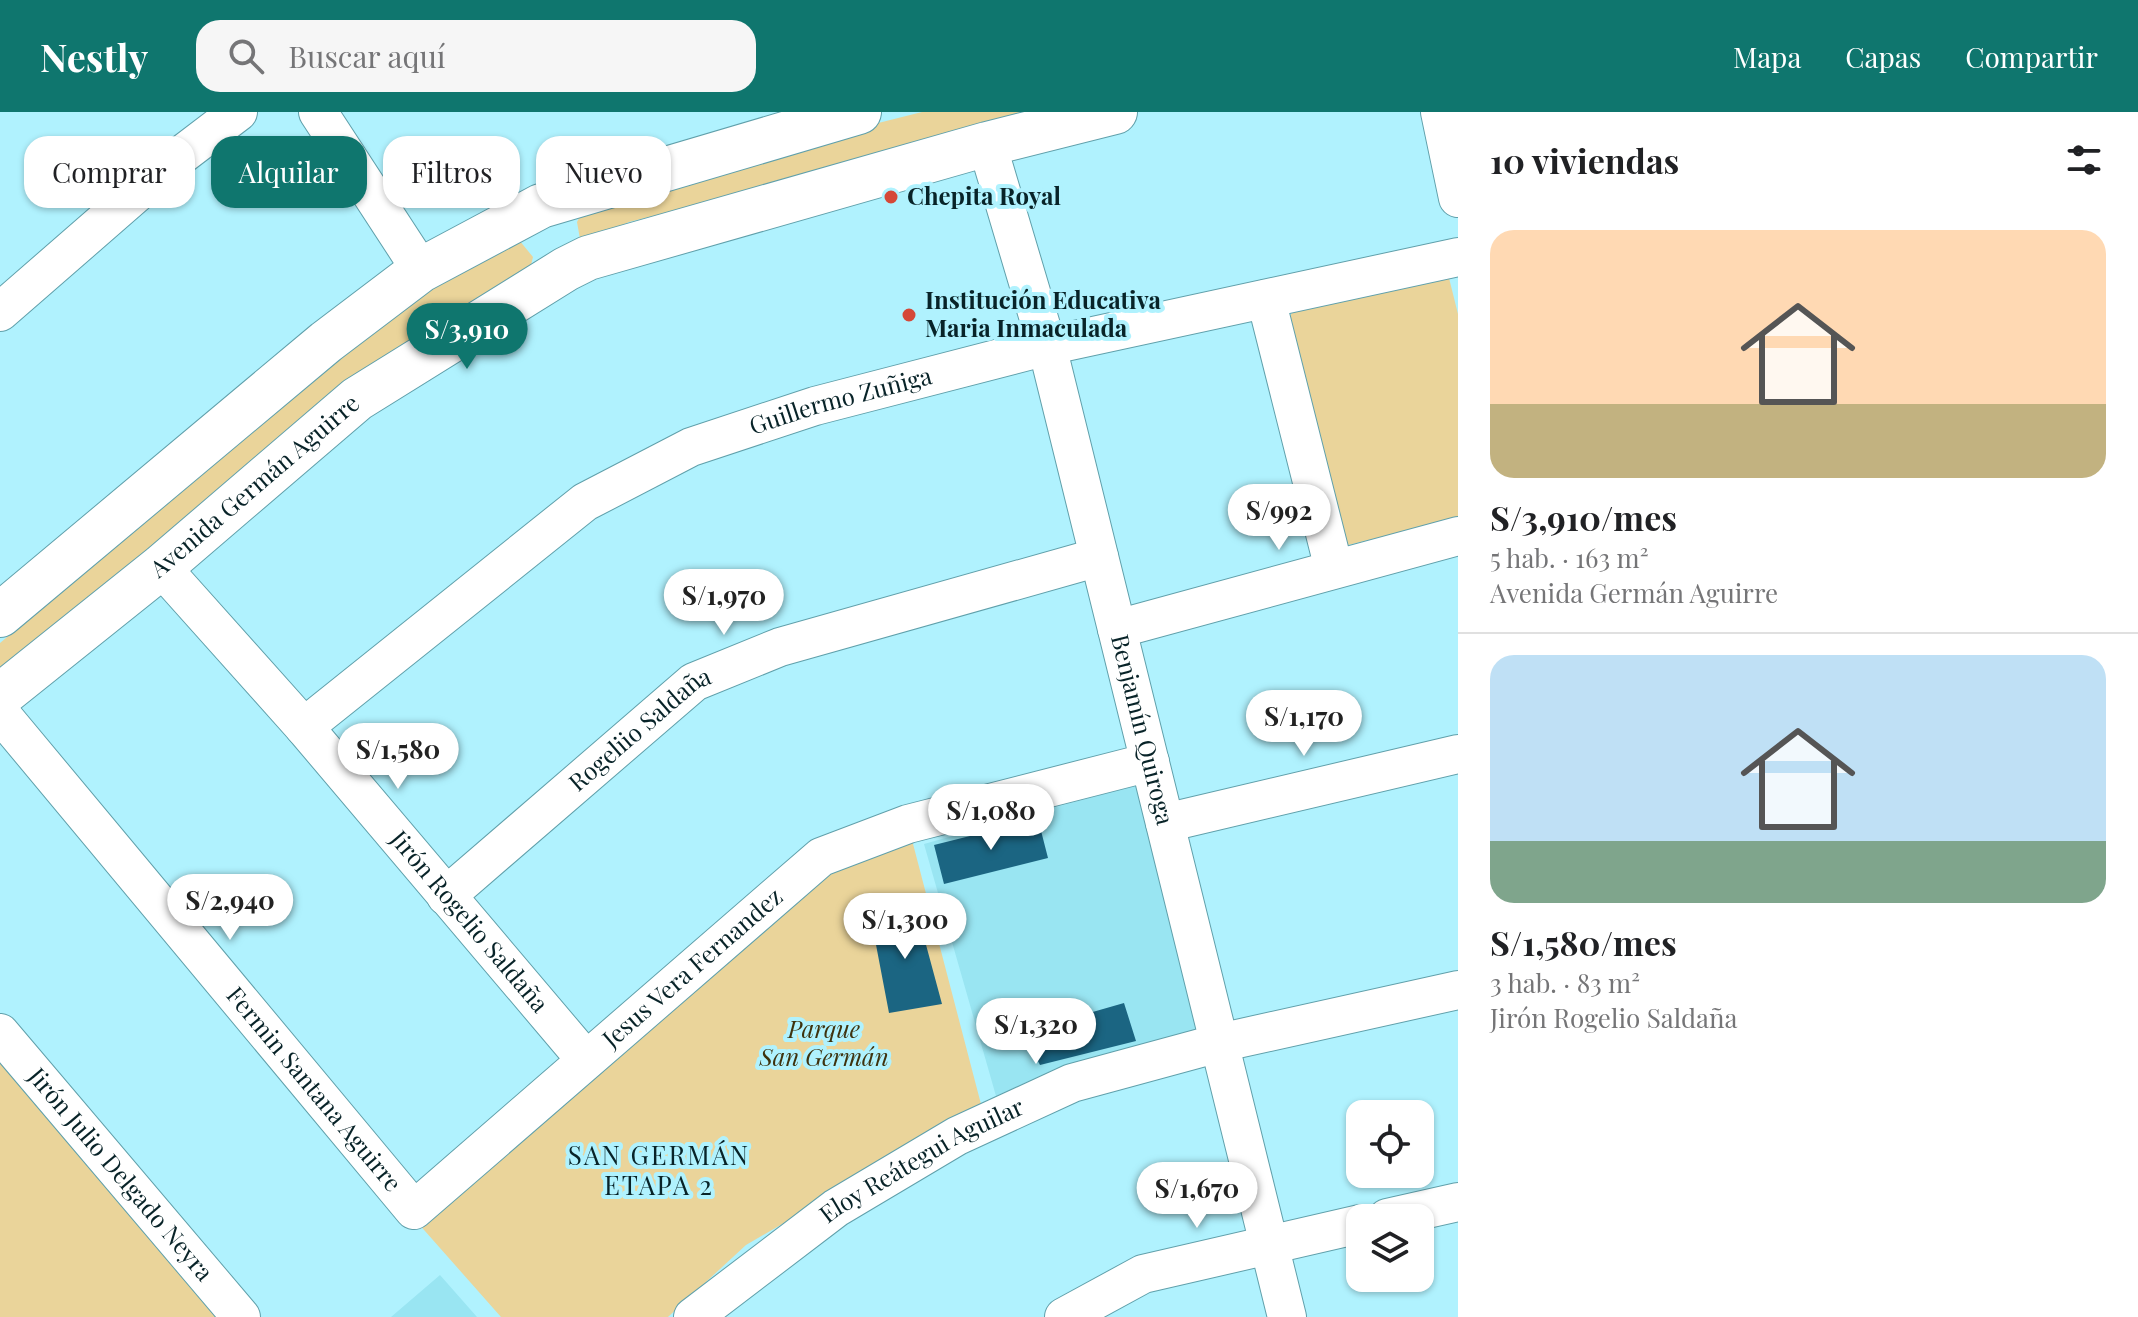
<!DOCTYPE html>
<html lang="es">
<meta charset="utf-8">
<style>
:root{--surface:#fff;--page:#f6f6f6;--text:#202124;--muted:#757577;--line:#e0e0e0;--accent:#0f766e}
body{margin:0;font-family:"Playfair Display",serif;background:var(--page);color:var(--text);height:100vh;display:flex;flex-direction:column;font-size:30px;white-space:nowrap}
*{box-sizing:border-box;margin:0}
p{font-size:26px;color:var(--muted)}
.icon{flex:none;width:44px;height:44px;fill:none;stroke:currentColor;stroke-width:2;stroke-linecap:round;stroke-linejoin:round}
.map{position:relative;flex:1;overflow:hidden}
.details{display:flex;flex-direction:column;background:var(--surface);width:680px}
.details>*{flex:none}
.hud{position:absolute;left:24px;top:24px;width:760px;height:72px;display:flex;gap:16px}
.fabs{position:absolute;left:1346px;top:988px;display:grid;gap:16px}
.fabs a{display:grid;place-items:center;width:88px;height:88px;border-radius:16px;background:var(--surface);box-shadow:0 2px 6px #0004;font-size:40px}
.price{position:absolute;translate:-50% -68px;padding:0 18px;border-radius:28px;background:#fff;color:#222;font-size:26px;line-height:52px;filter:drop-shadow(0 2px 4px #0008)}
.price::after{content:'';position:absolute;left:50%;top:48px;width:24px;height:18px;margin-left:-12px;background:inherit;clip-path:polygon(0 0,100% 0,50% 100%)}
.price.active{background:var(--accent);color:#fff}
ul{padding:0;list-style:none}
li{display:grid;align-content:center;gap:16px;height:424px;padding:0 32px}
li+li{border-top:2px solid var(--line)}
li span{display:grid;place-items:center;height:248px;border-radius:24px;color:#555}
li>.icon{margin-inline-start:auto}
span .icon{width:144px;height:144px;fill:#fffc;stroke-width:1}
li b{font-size:34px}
h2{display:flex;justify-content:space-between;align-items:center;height:96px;padding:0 32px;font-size:34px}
.chip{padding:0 28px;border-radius:24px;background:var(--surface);box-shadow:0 2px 6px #0004;font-size:28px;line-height:72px}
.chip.active{background:var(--accent);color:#fff}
header{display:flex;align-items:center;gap:48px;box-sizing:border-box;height:112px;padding:0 40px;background:var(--accent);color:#fff}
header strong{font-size:38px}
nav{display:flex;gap:44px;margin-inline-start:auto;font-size:28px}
.search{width:560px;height:72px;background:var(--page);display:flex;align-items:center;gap:20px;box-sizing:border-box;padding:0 28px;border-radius:24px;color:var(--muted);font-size:30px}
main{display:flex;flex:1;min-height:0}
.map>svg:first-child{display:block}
.built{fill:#99e5f2}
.green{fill:#ead49a}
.building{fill:#1b6582}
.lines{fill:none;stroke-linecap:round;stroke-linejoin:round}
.minor-casing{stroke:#60a0ab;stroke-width:40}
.major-casing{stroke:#60a0ab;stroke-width:46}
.minor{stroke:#fff;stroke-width:38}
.major{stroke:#fff;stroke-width:44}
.poi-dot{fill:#d54838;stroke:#b0f2fe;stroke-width:3}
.labels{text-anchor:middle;stroke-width:8;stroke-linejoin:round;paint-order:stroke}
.poi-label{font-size:24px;font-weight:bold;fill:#082328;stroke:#b0f2fe;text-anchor:start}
.street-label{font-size:24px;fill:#082328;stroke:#b0f2fe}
.park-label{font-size:24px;font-style:italic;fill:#3e320e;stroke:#b0f2fe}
.neighbourhood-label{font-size:26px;letter-spacing:2px;fill:#082328;stroke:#b0f2fe}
</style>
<header>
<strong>Nestly</strong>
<div class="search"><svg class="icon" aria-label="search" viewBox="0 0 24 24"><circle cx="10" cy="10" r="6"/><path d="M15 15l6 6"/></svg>Buscar aquí</div>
<nav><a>Mapa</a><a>Capas</a><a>Compartir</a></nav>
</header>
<main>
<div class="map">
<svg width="1458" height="1205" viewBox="0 0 1458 1205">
<rect width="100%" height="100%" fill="#b0f2fe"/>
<path class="built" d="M1150 669 1211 914 1057 956 996 984 924 732Z
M440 1163 477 1205H391Z"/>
<path class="green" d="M922 0H1069L629 110 594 126 580 127 577 110 584 96 660 66Z
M519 128 533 145 530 157 0 574V531L420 180Z
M1447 158 1458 202V406L1344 434 1288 208 1295 195Z
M912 728 982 996 746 1133 668 1205H501L417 1110 821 757Z
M0 938 220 1205H0Z"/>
<path class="building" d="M1038 707 1048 746 944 772 934 733Z
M915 792 942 892 889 901 873 817 881 799Z
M1124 891 1136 929 1040 953 1023 920Z"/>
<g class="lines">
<g class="minor-casing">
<g id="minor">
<path d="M318 0 421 158"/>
<path d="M1440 0 1458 86"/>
<path id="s1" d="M987 32 1047 234 1287 1205"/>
<path d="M1266 187 1334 457"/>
<path d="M0 200 171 51 238 0"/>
<path id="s2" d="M161 455 304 615 586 948"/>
<path d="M1117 517 1458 424"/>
<path id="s3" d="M0 601 414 1098 821 745 908 712 1150 650"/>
<path id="s4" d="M304 615 585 390 691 335 815 294 1047 234 1458 145"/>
<path d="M1165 711 1458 642"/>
<path id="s5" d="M446 784 694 570 780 535 1099 445"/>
<path id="s6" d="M0 921 241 1205"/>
<path d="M1387 1106 1458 1090"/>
<path id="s7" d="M693 1205 836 1096 957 1024 1072 971 1219 931 1458 878"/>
<path d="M1064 1205 1143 1162 1360 1112"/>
</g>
</g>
<g class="major-casing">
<g id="major">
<path d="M0 503 326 230 421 158 541 94 859 0"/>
<path id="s8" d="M0 584 161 455 357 287 566 157 588 146 987 32 1115 0"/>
</g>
</g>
<use href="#minor" class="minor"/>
<use href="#major" class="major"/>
</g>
<g class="poi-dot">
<circle cx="891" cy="85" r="8"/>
<circle cx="909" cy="203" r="8"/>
</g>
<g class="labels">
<g class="poi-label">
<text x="907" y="93">Chepita Royal</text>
<text x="925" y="197">Institución Educativa<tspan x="925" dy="28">Maria Inmaculada</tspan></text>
</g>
<g class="street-label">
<text dy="8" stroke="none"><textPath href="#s4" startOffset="636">Guillermo Zuñiga</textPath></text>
<text dy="8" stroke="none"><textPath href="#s8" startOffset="330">Avenida Germán Aguirre</textPath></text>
<text dy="8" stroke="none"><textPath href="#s1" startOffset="606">Benjamín Quiroga</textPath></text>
<text dy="8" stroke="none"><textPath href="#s5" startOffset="256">Rogeliio Saldaña</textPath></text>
<text dy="8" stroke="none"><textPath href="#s2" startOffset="470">Jirón Rogelio Saldaña</textPath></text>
<text dy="8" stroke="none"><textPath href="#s3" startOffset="1016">Jesus Vera Fernandez</textPath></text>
<text dy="8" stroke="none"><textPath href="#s3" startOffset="490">Fermin Santana Aguirre</textPath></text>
<text dy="8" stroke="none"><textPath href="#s7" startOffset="278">Eloy Reátegui Aguilar</textPath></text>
<text dy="8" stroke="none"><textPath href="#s6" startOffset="186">Jirón Julio Delgado Neyra</textPath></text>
</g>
<g class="park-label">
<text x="824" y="926">Parque<tspan x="824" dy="28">San Germán</tspan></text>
</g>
<g class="neighbourhood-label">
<text x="659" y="1053">SAN GERMÁN<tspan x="659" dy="30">ETAPA 2</tspan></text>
</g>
</g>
</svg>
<div class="fabs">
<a><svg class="icon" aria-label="locate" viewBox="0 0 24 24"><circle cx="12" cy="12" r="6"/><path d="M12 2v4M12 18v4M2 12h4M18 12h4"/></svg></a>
<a><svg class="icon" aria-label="layers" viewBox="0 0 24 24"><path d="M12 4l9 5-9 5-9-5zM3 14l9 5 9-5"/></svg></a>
</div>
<b class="price active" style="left:467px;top:259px">S/3,910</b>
<b class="price" style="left:1279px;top:440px">S/992</b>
<b class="price" style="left:724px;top:525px">S/1,970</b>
<b class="price" style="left:1304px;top:646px">S/1,170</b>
<b class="price" style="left:398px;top:679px">S/1,580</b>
<b class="price" style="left:991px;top:740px">S/1,080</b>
<b class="price" style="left:230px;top:830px">S/2,940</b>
<b class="price" style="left:905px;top:849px">S/1,300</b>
<b class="price" style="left:1036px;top:954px">S/1,320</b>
<b class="price" style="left:1197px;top:1118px">S/1,670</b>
<div class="hud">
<a class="chip">Comprar</a>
<a class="chip active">Alquilar</a>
<a class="chip">Filtros</a>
<a class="chip">Nuevo</a>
</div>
</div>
<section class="details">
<h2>10 viviendas<svg class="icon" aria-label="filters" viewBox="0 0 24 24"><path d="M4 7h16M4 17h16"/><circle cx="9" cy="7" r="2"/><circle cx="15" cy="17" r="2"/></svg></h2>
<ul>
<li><span style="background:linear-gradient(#ffd9b3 70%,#c2b280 0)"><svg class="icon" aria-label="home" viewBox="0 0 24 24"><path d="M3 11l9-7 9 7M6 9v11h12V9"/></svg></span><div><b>S/3,910/mes</b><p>5 hab. · 163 m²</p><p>Avenida Germán Aguirre</p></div></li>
<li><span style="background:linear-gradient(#bfe0f5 75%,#7fa58c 0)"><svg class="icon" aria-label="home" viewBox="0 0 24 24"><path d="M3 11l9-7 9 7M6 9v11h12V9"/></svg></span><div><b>S/1,580/mes</b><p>3 hab. · 83 m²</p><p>Jirón Rogelio Saldaña</p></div></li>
</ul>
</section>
</main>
